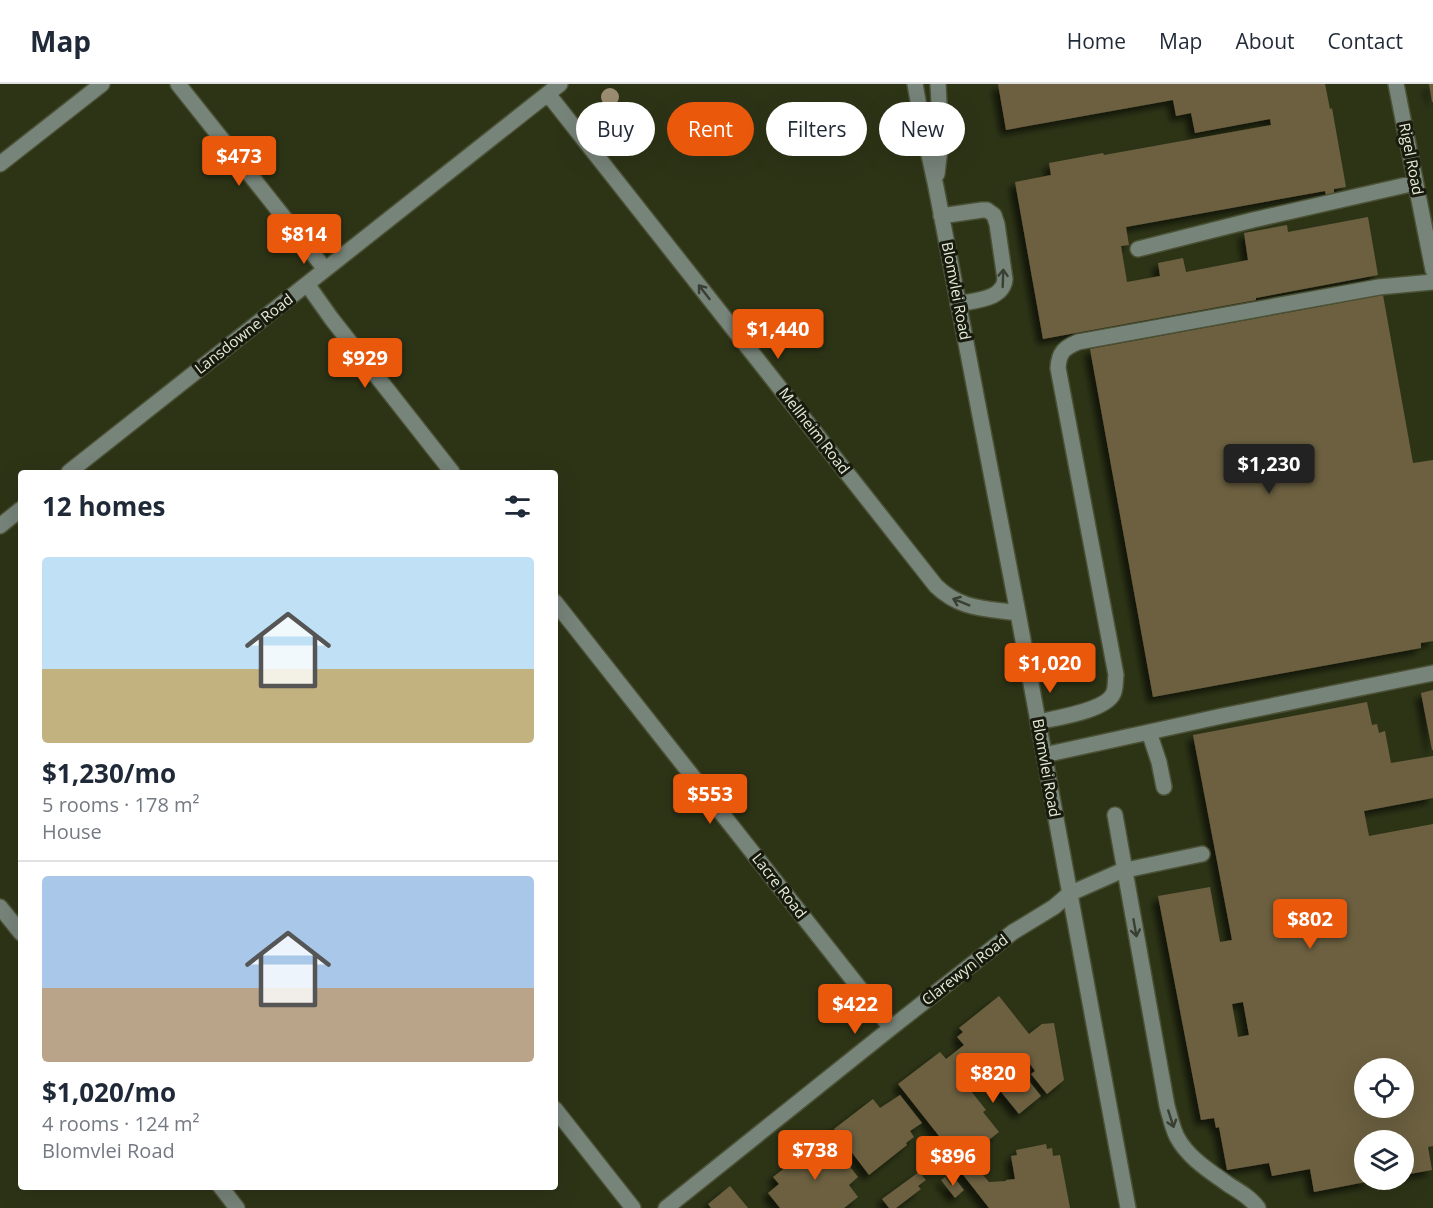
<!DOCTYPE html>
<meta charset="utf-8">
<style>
:root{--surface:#fff;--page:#f2f2f3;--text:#1f2937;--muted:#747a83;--line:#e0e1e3;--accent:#ea580c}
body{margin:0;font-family:"Open Sans",sans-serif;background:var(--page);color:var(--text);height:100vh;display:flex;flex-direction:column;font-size:22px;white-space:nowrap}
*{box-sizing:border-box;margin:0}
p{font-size:20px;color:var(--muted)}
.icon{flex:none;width:33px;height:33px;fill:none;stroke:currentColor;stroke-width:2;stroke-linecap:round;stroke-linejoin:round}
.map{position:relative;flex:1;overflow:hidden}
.sheet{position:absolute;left:18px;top:386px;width:540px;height:720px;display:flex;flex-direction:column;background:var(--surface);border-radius:6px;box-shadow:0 6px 24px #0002}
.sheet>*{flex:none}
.guide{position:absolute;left:576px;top:18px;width:570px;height:54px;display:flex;gap:12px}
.fabs{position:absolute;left:1354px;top:974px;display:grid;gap:12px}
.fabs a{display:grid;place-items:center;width:60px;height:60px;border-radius:50%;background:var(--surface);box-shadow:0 6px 24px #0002;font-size:30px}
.price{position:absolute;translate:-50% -51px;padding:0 14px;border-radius:6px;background:var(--accent);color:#fff;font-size:20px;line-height:39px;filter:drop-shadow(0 2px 3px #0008)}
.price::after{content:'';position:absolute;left:50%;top:36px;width:18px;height:14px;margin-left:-9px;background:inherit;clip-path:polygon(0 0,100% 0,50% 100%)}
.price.selected{background:#222;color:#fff}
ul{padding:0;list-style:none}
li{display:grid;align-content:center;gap:12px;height:318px;padding:0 24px}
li+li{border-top:2px solid var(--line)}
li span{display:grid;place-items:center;height:186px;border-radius:6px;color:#555}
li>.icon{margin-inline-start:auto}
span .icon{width:108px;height:108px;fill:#fffc;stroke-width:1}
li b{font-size:26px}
h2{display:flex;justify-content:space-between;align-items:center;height:72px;padding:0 24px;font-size:26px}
.tag{padding:0 21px;border-radius:27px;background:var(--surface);box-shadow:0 6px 24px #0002;font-size:21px;line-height:54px}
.tag.selected{background:var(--accent);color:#fff}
header{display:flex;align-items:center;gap:36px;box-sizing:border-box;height:84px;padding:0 30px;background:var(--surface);border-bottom:2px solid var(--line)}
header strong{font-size:28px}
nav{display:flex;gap:33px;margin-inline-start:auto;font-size:21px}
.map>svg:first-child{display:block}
.building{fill:#6c6040;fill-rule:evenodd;filter:url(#shadow)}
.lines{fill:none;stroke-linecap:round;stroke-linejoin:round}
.minor-casing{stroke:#4b5135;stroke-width:18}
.minor{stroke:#77847a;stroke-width:15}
.tree{fill:#9d8e72}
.oneway{stroke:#393f33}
.labels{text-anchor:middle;stroke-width:6;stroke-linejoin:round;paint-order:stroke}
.street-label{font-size:15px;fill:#e6ecda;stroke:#171a0d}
</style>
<header>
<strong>Map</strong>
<nav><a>Home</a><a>Map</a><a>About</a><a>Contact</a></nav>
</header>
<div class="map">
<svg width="1433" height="1124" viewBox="0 0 1433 1124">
<defs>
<filter id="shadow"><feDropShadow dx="-5.5" dy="5.5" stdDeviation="3" flood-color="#0009"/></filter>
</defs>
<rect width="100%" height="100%" fill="#2d3416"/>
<path class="building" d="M998 0H1325L1330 25 1332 24 1346 103 1334 105V110L1326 111 1325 107 1126 143 1129 161 1121 162 1127 198 1160 192 1158 179 1183 174 1186 188 1248 176 1244 149 1287 141 1288 148 1368 133 1378 191 1256 214V216L1043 255 1015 98 1051 91 1049 79 1103 69 1104 71 1271 41 1270 35 1195 49 1191 29 1176 32 1173 16 1006 46Z
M1429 0H1433V18H1432Z
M1383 211 1413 379 1433 376V557L1421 559V564L1153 613 1090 265Z
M1433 606V666H1432L1421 609Z
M1367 618 1372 641 1377 640 1379 649 1385 647 1391 679 1433 672V714L1364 727 1369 752 1433 740V1062L1428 1063 1432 1086 1404 1091V1056H1365V1095H1376V1096L1314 1108 1310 1085 1272 1092 1269 1079 1227 1086 1219 1043 1216 1044 1214 1034 1201 1036 1158 812 1210 803 1220 858 1232 856 1193 651ZM1243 918 1249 951 1238 953 1232 920ZM1365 984H1404V1023H1365Z
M999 912 1029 950 1042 940 1054 939 1064 996 1047 1010 1031 990 1035 987 1027 976 1012 989 1015 993 1021 987 1041 1012 1019 1030 989 993 971 1007 986 1026 983 1028 999 1048 970 1071 985 1090 983 1091 989 1098 1006 1097V1096L1015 1095 1011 1072 1017 1071 1016 1066 1046 1060 1047 1065 1052 1064 1053 1072 1060 1071 1070 1124H989L935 1055 939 1052 898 1000 940 968 946 975 964 961 957 953 963 948 959 944Z
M900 1011 922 1039 910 1047 914 1053 906 1059 907 1061 869 1091 834 1045 873 1015 880 1024Z
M820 1057 829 1069 835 1064 858 1093 849 1101 858 1113 844 1124H780L768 1109 779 1100 773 1093Z
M919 1088 926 1096 918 1102 921 1105 896 1124H889L882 1115Z
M945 1093 951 1101 956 1096 964 1106 955 1114 941 1096Z
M730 1102 748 1124H711L708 1120Z"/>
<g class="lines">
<g class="minor-casing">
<path id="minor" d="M178 0 325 185
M915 0 922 39 936 103 1018 529 1128 1124
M1396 0 1433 186
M548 10 936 502C961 526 985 524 1018 529
M0 80 102 0
M937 90 941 56 938 0
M941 132 982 126H987L994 131 997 140 1005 195C1003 216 975 216 958 220
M1138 165 1253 136 1415 99
M307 200 331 234 452 388
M69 388 560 0
M0 442 21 425
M555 518 891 944
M1038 638C1055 634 1105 627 1113 610 1116 605 1115 597 1116 591L1058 284C1059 268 1064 264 1078 258L1379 203 1433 198
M1149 648 1222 632 1433 589
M1044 671 1149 648 1159 678 1164 703
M1115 731 1167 1022C1170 1032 1172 1043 1177 1053 1188 1074 1211 1088 1229 1101 1239 1107 1251 1114 1258 1124
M0 823 21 849
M555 1025 633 1124
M220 1102 237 1124
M666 1124 891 944 1013 848 1054 823 1069 810 1121 787 1202 770"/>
</g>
<use href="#minor" class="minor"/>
</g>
<circle class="tree" cx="610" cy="13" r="9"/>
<defs><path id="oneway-shaft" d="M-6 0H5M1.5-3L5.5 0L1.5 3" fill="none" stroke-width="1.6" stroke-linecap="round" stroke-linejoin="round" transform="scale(1.5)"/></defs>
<g class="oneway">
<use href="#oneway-shaft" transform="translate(1003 194) rotate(-88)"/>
<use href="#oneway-shaft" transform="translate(704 208) rotate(-128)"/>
<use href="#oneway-shaft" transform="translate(961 518) rotate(-158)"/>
<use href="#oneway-shaft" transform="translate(1135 844) rotate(80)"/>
<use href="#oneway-shaft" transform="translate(1171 1035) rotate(72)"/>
</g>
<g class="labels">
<g class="street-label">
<text transform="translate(1411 75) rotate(79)" y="5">Rigel Road</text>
<text transform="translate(956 207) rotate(79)" y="5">Blomvlei Road</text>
<text transform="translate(244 250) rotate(-38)" y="5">Lansdowne Road</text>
<text transform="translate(814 347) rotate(52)" y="5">Mellheim Road</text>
<text transform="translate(1046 684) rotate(80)" y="5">Blomvlei Road</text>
<text transform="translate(779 802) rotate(52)" y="5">Lacre Road</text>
<text transform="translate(965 886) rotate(-38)" y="5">Clarewyn Road</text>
</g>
</g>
</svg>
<div class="fabs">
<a><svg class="icon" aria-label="locate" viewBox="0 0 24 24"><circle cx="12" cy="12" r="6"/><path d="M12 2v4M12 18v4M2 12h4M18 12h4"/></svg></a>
<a><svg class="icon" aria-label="layers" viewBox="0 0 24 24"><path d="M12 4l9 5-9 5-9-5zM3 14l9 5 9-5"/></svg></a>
</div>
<b class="price" style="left:239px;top:103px">$473</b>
<b class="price" style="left:304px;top:181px">$814</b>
<b class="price" style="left:778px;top:276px">$1,440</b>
<b class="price" style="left:365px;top:305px">$929</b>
<b class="price selected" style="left:1269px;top:411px">$1,230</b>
<b class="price" style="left:1050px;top:610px">$1,020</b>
<b class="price" style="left:710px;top:741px">$553</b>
<b class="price" style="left:1310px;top:866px">$802</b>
<b class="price" style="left:855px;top:951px">$422</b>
<b class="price" style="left:993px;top:1020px">$820</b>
<b class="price" style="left:815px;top:1097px">$738</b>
<b class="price" style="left:953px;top:1103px">$896</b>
<div class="guide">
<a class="tag">Buy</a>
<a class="tag selected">Rent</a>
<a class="tag">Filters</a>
<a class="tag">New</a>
</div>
<section class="sheet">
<h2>12 homes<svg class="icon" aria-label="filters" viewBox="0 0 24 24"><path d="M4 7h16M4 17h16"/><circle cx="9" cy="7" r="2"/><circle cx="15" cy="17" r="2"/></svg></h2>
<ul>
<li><span style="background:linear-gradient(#bfe0f5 60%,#c2b280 0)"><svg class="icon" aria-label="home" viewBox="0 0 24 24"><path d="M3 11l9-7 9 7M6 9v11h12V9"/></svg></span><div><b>$1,230/mo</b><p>5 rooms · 178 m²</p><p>House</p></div></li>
<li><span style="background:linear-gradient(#a9c7e8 60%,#b9a48a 0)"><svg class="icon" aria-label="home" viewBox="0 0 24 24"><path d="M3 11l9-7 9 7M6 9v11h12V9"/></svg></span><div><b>$1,020/mo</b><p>4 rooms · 124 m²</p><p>Blomvlei Road</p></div></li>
</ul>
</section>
</div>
